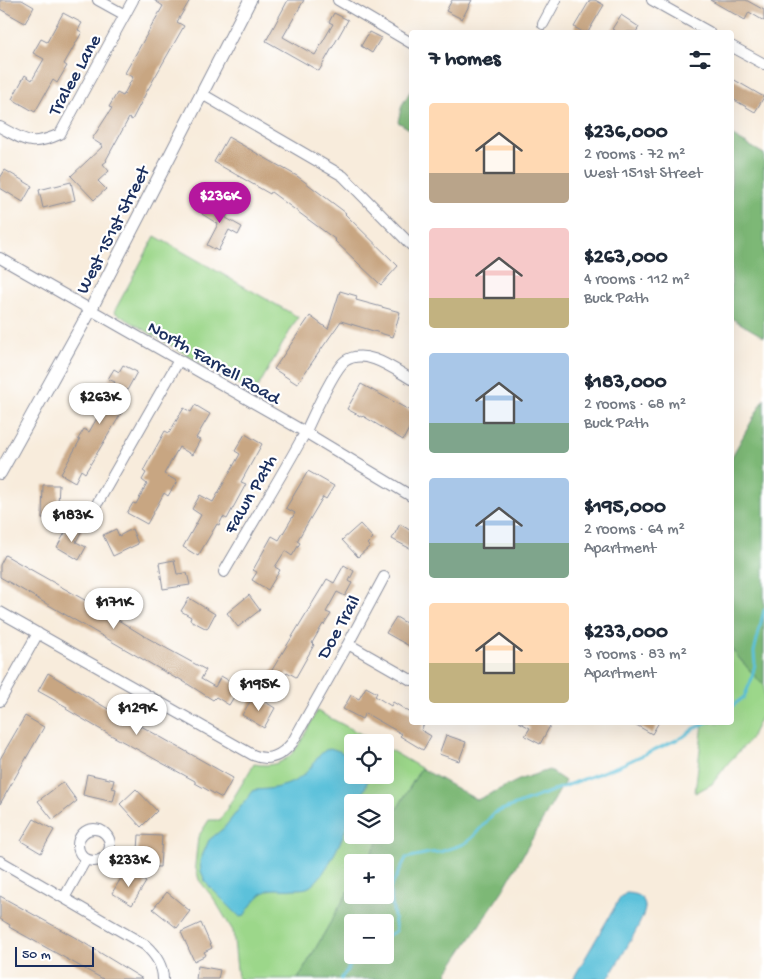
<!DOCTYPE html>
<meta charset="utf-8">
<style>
:root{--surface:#fff;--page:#f2f2f3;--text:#1f2937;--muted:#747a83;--accent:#b5179e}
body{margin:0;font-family:"Gochi Hand",sans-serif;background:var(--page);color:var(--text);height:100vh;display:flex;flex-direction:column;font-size:19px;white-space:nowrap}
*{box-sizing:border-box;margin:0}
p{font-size:16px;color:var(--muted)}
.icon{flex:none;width:28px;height:28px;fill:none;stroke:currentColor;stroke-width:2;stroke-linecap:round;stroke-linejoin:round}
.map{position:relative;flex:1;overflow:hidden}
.panel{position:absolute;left:409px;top:30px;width:325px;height:695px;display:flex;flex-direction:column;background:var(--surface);border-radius:5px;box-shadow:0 5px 20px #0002}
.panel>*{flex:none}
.fabs{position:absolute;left:344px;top:734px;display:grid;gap:10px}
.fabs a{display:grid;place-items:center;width:50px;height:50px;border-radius:5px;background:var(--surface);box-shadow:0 5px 20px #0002;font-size:25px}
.scale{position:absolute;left:15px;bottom:12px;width:79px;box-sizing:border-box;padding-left:5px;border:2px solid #1b2f5e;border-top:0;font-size:14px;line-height:18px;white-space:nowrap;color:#1b2f5e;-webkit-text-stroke:4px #fff;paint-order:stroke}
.price{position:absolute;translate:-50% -42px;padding:0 11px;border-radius:18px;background:#fff;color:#222;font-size:16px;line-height:32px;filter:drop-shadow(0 1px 2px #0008)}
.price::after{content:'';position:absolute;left:50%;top:30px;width:15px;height:11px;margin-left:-8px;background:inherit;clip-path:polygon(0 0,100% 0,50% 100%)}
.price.current{background:var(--accent);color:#fff}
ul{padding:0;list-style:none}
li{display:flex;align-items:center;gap:15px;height:125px;padding:0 20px}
li span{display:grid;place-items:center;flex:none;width:140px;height:100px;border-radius:5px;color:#555}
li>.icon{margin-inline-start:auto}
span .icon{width:60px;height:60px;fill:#fffc;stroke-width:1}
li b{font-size:21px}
h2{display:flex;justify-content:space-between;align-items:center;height:60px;padding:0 20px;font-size:21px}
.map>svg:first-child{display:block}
.green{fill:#9cd78a;stroke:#5c8374}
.forest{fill:#7db876;stroke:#4c746a;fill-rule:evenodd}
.water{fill:#5cc1da;stroke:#3c789c}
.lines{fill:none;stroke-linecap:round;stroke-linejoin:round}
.stream{stroke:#5cc1da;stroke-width:3}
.building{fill:#c8a682}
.minor-casing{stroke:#8a8e9d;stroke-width:12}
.tertiary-casing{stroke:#8a8e9d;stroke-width:14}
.minor{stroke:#fff;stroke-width:10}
.tertiary{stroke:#fff;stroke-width:12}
.labels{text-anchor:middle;stroke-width:4.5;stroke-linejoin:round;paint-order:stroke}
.street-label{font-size:19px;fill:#1b2f5e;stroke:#fff}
</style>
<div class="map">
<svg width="764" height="979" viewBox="0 0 764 979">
<rect width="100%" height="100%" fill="#fff"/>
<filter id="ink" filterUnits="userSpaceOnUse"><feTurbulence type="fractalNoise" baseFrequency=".02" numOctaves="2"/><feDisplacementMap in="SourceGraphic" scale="10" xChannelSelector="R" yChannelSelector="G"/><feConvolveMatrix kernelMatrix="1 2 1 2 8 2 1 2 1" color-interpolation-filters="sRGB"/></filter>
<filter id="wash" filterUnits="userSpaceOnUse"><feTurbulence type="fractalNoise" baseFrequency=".0096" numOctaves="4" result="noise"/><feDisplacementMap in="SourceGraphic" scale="20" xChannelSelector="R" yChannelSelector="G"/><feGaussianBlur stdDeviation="1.12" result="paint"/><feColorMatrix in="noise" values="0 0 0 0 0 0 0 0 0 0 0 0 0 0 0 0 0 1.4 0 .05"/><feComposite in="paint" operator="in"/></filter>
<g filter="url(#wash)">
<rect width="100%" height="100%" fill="#f8ecdc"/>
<path class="green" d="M155 236 298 317 254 394 114 312Z
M731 649 761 683 764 684V711L750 740 728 763 712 784 695 793 703 723 731 722Z
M317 711 376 742H352V775H385V747L421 768 385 830V802H352V835H382L366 862H352V885L298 979H238L233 931 214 899 199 880 195 865 198 837 209 820H220L254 764C293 771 301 740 317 711Z"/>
<path class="forest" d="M411 90V130L398 122 402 105Z
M731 135 764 154V337L731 318Z
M764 399V684L761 683 731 649V458Z
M421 768 477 800 521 779 549 770 565 781 503 890 447 973 449 979H298L352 885V895H385V862H366L382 835H385V830ZM385 922V955H352V922Z"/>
<path class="water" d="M330 748 339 751 352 759V775H368C368 785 362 794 357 802H352C352 822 327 877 309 887 305 889 299 889 294 889 287 890 281 889 275 889 261 889 251 905 244 916L240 917 206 883 201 871 200 861 209 840 224 828 254 790C276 789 296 786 311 767 316 760 321 751 330 748Z
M626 893C635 893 646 897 645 908 644 921 616 965 608 979H573L620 898Z"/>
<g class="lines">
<path class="stream" d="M731 707 744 697 751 681 755 664 754 652 764 610
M385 937 396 931 390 889 406 858 429 853 440 852 464 844 472 838 494 813 621 765 683 737 695 728 708 722
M341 979 357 955"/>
</g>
<g id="blocks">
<path class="building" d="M0 0H22L34 7 25 23 0 9Z
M154 0H190L177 22 184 26 147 91 132 120 129 118 106 160 107 161 103 164 109 171 98 181 106 189 94 200 71 176 103 146 92 139 112 108 109 107 117 93 123 96 133 77 125 73 163 6Z
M288 0H304L283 37 315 55 333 24 329 22 334 13 348 20 319 71 266 41Z
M452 0H472L462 19 446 11Z
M590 0H595L604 5 588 32H583L574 27Z
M710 0H746L764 10V21L749 12 745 20Z
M63 13 82 23 78 30 82 32 64 64 67 66 57 83 53 80 35 112 12 99 25 75 32 80 44 59 33 53 41 39 47 42Z
M621 15 639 27 636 32H617L612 29Z
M369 32 381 38 372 53 361 46Z
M731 78 764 97 755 112 731 98Z
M228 137 297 176 317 191 346 213 345 214 398 266 381 285 335 241 336 240 271 192 270 194 214 162Z
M5 170 32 186 23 202 0 188V178Z
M71 182 75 200 43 208 39 190Z
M210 200 229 211 226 218 242 227 238 235 229 230 218 251 207 245 218 224 202 214Z
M340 291 357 296 356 300 400 312 393 337 341 321 297 384 274 369 310 316 328 329Z
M123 365 137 372 117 409 122 412 85 473 81 470 75 482 61 474 80 440 78 439 84 429 89 432 100 413 97 412 115 382 108 379 114 369 119 372Z
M361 384 411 411V425L403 440 363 416 362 417 347 409Z
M195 405 210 414 196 438 200 440 192 455 179 447 164 474 177 481 168 496 164 493 147 524 127 513 133 503 136 504 147 484 142 480 146 473 143 471 165 431 169 433 184 408 191 412Z
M245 434 262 444 241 482 246 484 234 506 227 519 223 517 219 525 217 524 198 556 183 547 201 515 192 509 200 495 213 502 240 454 235 451Z
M308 471 334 486 326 499 323 497 297 541 300 543 292 556 285 551 275 567 280 570 268 590 252 580 257 572 253 570 272 536 279 540 295 513 286 508Z
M43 485H59L58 504H63V518H42Z
M70 524 82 530 76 542 86 547 79 560 57 547Z
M360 524 373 538 367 544 370 546 358 557 342 540Z
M400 524 411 531V549L392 539Z
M116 529 119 536 132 529 138 544 113 556 103 535Z
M5 555 97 607 144 636 206 670 201 679 215 687 221 676 240 687 229 705 216 697 213 700 178 678 177 679 0 577V565Z
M174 560 177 574 187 573 190 585 163 589 159 563Z
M344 565 354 571 349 581 352 583 345 596 337 592 326 612 331 614 324 625 323 624 312 643 314 645 296 677 287 672 281 682 269 675 327 579 334 583Z
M249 595 260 610 238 627 227 613Z
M189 598 215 614 207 629 190 620 191 617 181 611Z
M396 617 411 626V647L386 633Z
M48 673 140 728 141 726 233 778 222 798 195 783V781L98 728 66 709 67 707 38 691Z
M366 687 377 693 375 696 391 706 393 702 411 713V722H425L421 730 431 736 423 750 400 736 402 734 365 713 362 719 343 709 351 695 359 699Z
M254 695 275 708 264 728 242 715Z
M25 716 44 727 0 804V759Z
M519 722H545L550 726 540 744 525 736 530 728Z
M631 722H659L652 734Z
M446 735 466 742 459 761 439 754Z
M87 774 114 780 112 788 116 789 113 802 83 795Z
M63 782 77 801 53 820 38 801Z
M136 789 157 811 141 827 120 804Z
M34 819 54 830 41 853 21 841Z
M139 835 162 836 160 867 137 866Z
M126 870 146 882 132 905 112 893Z
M167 892 190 911 177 928 153 909Z
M0 896 76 938 143 979H103L9 927 10 925 0 919Z
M201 923 212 948 204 952 206 955 194 961 181 932Z
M198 966 220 970 218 979H196Z"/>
</g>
</g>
<g filter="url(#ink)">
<use href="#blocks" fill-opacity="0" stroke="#8a8e9d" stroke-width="1"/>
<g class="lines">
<g class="minor-casing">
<path id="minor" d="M98 0 125 15
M338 0 411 43
M652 0 709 32
M543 24 556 0
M731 46 764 64
M202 94 343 176 411 245
M0 127C26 141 31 147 60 134L133 0
M0 258 305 432 411 496
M98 502 179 360
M224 572C251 525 280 479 306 431 313 416 334 369 345 361 365 347 394 369 411 379
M0 612 253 755C269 762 281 756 292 743L348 644 384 577
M348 644 411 680
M0 701 38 633
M78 845a16 16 0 1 1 32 0a16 16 0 1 1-32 0Z
M0 861 145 945C155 954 163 965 163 979
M64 898 86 859"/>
</g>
<g class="tertiary-casing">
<path id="tertiary" d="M0 473 91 309 250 0"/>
</g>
<use href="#minor" class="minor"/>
<use href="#tertiary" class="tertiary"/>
</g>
</g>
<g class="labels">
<g class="street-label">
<text transform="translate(73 74) rotate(-61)" y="7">Tralee Lane</text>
<text transform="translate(111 229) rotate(-63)" y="7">West 151st Street</text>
<text transform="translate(215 361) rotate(30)" y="7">North Farrell Road</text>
<text transform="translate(249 493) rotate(-60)" y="7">Fawn Path</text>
<text transform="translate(337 626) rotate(-61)" y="7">Doe Trail</text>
</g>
</g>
</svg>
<div class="fabs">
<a><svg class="icon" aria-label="locate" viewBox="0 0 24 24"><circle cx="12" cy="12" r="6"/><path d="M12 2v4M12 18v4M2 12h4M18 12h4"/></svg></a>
<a><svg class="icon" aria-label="layers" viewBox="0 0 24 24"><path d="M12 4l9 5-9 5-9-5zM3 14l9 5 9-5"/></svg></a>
<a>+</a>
<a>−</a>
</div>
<div class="scale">50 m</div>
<b class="price current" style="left:220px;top:224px">$236K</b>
<b class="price" style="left:100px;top:425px">$263K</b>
<b class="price" style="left:72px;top:543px">$183K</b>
<b class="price" style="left:114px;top:630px">$171K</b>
<b class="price" style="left:259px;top:712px">$195K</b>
<b class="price" style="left:137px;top:736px">$129K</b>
<b class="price" style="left:129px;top:888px">$233K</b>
<section class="panel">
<h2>7 homes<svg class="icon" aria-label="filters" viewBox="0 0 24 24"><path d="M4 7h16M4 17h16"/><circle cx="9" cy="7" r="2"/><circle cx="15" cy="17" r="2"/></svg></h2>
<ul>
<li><span style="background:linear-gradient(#ffd9b3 70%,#b9a48a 0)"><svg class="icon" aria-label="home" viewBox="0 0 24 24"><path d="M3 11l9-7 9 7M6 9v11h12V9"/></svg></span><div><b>$236,000</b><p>2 rooms · 72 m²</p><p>West 151st Street</p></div></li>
<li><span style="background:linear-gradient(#f6c9c9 70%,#c2b280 0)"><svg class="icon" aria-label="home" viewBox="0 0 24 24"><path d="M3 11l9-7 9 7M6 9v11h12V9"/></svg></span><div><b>$263,000</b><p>4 rooms · 112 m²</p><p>Buck Path</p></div></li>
<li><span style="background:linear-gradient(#a9c7e8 70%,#7fa58c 0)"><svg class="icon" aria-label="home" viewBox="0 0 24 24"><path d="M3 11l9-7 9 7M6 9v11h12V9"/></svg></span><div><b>$183,000</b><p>2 rooms · 68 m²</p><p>Buck Path</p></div></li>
<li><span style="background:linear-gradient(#a9c7e8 65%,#7fa58c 0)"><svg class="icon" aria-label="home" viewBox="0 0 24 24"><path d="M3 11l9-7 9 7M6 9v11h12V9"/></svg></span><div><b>$195,000</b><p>2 rooms · 64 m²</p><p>Apartment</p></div></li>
<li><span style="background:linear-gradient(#ffd9b3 60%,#c2b280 0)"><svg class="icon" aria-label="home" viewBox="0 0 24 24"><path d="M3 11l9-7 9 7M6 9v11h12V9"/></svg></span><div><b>$233,000</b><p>3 rooms · 83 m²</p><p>Apartment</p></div></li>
</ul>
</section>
</div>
